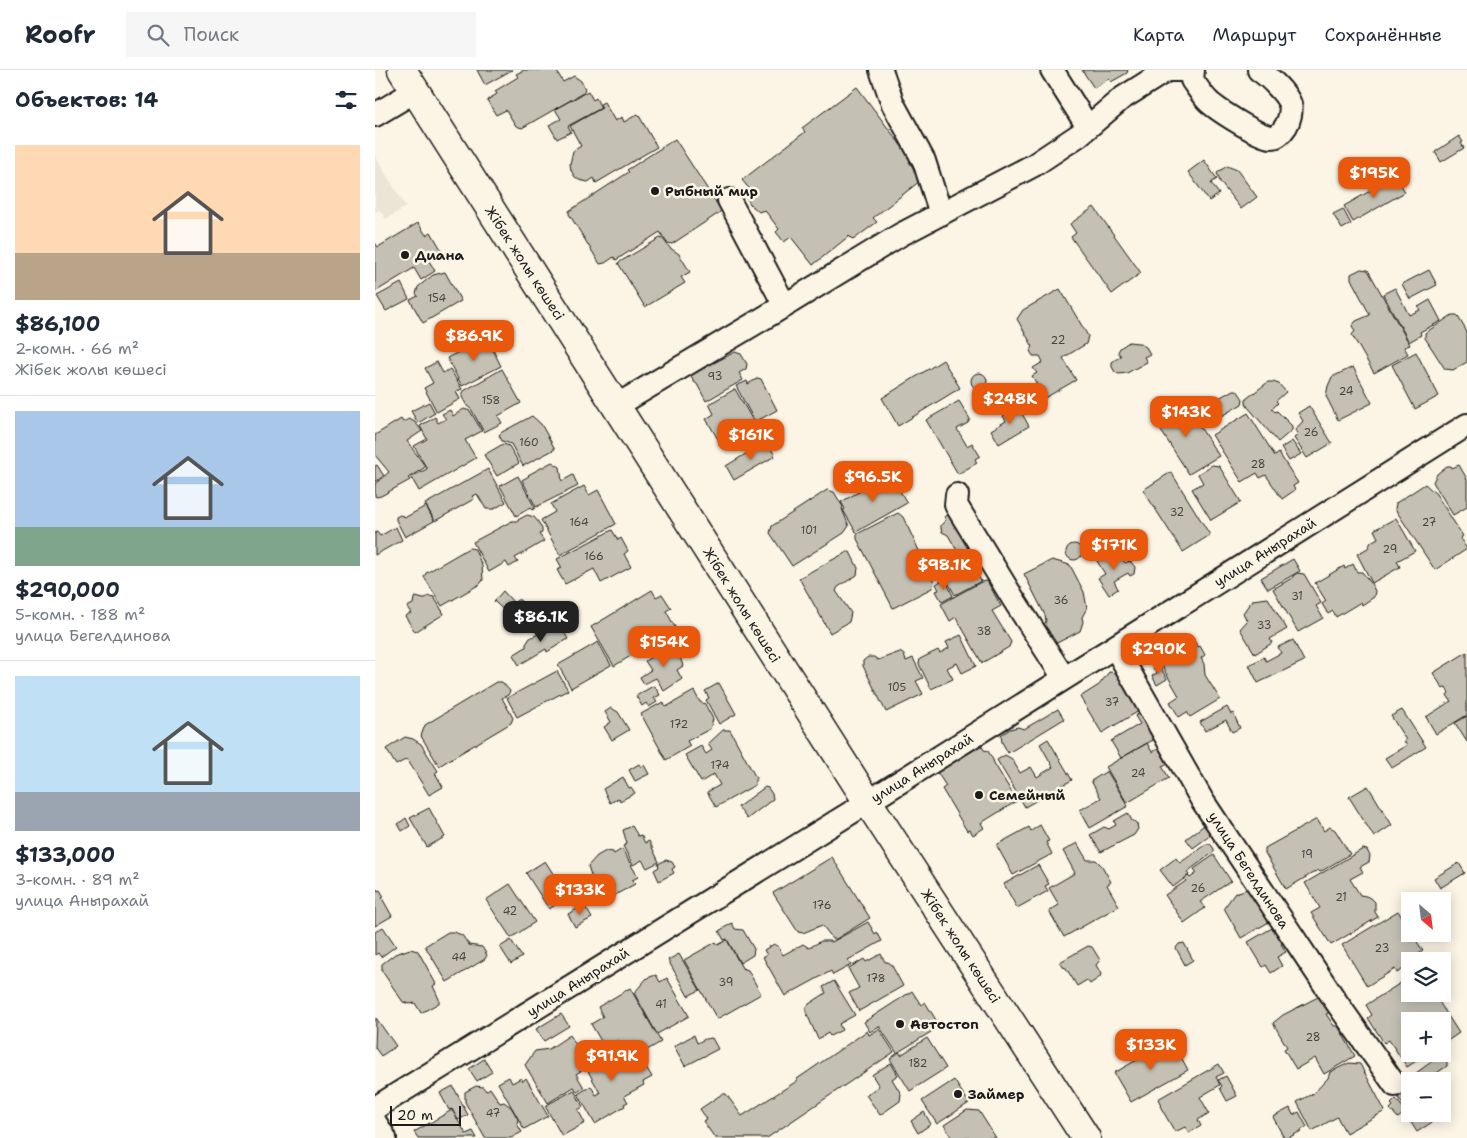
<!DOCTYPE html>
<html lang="ru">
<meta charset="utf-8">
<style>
:root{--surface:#fff;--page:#f6f6f7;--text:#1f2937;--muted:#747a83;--line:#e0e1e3;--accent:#ea580c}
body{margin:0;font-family:"Shantell Sans",sans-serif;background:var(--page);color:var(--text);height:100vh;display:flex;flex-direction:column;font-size:19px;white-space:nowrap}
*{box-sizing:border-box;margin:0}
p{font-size:16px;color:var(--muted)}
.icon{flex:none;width:28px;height:28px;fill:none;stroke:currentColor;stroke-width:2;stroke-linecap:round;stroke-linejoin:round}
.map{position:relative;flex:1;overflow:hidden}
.details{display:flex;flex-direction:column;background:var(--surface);width:375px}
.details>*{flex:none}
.needle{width:32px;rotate:152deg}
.controls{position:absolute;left:1026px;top:822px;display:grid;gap:10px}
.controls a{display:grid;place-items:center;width:50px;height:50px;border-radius:0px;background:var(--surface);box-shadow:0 2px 12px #0003;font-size:25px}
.scale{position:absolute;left:15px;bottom:12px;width:71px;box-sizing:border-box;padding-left:5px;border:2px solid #1c1c1c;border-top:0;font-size:14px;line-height:18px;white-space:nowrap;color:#1c1c1c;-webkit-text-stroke:4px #fcf5e5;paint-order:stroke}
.price{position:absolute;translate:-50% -42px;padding:0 11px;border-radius:10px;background:var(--accent);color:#fff;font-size:16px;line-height:32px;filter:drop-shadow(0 1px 2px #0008)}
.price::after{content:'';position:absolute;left:50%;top:30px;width:15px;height:11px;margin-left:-8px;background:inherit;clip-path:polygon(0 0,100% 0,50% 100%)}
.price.current{background:#222;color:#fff}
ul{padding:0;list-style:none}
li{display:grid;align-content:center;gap:10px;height:265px;padding:0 15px}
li+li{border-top:1px solid var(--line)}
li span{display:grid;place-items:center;height:155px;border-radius:0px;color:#555}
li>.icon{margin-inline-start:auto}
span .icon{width:90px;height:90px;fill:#fffc;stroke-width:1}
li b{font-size:21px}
h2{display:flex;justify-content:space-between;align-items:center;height:60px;padding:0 15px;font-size:21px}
header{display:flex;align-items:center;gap:30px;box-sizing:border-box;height:70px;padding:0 25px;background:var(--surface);border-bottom:1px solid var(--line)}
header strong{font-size:24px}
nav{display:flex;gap:28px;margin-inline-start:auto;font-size:18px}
.search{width:350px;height:45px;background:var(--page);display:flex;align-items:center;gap:12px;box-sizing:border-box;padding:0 18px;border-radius:0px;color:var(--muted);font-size:19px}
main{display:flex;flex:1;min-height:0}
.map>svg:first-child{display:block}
.built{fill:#ebe5d6}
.building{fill:#c4c0b3;stroke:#1c1c1c}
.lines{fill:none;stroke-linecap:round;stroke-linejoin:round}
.minor-casing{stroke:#1c1c1c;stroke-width:26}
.highway-casing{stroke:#1c1c1c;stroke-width:31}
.minor{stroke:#fcf5e5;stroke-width:22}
.highway{stroke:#fcf5e5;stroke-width:28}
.poi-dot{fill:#1c1c1c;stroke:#fcf5e5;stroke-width:2}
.labels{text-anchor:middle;stroke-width:5;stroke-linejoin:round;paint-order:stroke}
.number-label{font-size:11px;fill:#464542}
.poi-label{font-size:14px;font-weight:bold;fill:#1c1c1c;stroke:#fcf5e5;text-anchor:start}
.street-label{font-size:14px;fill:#1c1c1c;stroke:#fcf5e5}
</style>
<header>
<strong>Roofr</strong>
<div class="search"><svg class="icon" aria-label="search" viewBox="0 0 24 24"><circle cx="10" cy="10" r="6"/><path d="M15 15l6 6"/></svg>Поиск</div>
<nav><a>Карта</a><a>Маршрут</a><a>Сохранённые</a></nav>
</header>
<main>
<section class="details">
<h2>Объектов: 14<svg class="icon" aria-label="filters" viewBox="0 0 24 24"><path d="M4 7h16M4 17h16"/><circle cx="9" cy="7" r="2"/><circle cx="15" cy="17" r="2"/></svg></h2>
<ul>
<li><span style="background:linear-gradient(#ffd9b3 70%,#b9a48a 0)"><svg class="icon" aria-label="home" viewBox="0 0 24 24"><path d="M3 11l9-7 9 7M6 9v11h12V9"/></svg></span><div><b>$86,100</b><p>2-комн. · 66 m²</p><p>Жібек жолы көшесі</p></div></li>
<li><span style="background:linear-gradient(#a9c7e8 75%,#7fa58c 0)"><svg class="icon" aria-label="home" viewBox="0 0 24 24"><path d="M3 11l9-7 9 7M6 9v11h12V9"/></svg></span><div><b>$290,000</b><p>5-комн. · 188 m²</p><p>улица Бегелдинова</p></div></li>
<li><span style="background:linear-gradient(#bfe0f5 75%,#9aa5b1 0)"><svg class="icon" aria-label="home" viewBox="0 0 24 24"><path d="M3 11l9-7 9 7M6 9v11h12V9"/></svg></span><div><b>$133,000</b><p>3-комн. · 89 m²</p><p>улица Анырахай</p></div></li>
</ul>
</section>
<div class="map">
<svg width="1092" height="1068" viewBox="0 0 1092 1068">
<rect width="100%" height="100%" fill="#fcf5e5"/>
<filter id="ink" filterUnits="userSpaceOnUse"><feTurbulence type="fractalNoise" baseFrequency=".02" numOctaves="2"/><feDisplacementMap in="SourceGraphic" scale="10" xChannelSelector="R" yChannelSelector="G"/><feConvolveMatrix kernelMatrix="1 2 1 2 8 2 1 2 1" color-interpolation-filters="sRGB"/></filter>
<g filter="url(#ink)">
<path class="built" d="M0 86 31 137 11 149 5 140 0 142Z"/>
<path class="building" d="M102 0H137L110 15Z
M149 0H181L188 12 199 6 206 11 210 19 208 23 147 58 141 56 131 40 121 45 112 30 122 24 120 21 143 7 141 4Z
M707 0H753L752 3 736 12 733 9 719 18Z
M482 17 537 90 534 92 545 107V111L498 148 502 152 478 170 474 166 438 195 416 167 409 172 401 162 404 159 391 142 389 140 384 142 375 134 372 128V124L376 121 367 110 430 62 427 58Z
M213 21 218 30 221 28 226 38 193 56 196 62 182 69 174 55 186 49 180 39Z
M229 32 240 51 247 47 249 52 263 44 282 77 221 113 219 108 213 112 204 110 199 106 196 100 195 94 198 81 206 76 195 56 227 38 225 34Z
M1084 66 1088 72 1086 73 1089 78 1066 92 1060 82Z
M300 69 346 140 344 143 297 174 292 173 285 162 241 190 239 187 230 193 225 194 194 144V141L254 102 252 100Z
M829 90 842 109 836 113 844 124 834 131 813 102Z
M852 96 862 100 882 127 866 139 845 112 842 103Z
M1021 106 1030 122 978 152 969 136Z
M719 137 766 203 737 224 696 167 701 163 695 154Z
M968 139 976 154 967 159 958 144Z
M43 153 51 165 56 162 67 181 53 189 60 201 46 210 39 198 0 222V173L3 177Z
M285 168 288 169 295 178 304 184 315 202 306 207 310 213 270 237 243 193Z
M986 199 993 200 1035 275 1029 277 1033 284 999 303 977 265 980 261 977 256 981 251 995 245 976 209V204Z
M1054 200 1062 215 1035 229 1027 214Z
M70 202 86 231 48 253 35 230 43 226 41 224 43 217 58 205Z
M26 213 34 229 11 241 2 226Z
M1020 218 1034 245 1045 240 1043 237 1055 230 1066 251 1045 262 1046 265 1034 272 1008 224Z
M685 219 713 266 711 274 688 288 701 310 670 328 657 306 662 303 658 298 668 292 665 286H658L655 281 658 277 642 249 648 240Z
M1077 245H1082L1092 262V292L1078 300 1070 299 1050 268V263Z
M110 271 115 274 126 296 87 316 72 288 99 274H104Z
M754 272 763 273 771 277 775 284 769 287 772 292 752 303 744 304 740 302 737 297V292L746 286 743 282 745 278Z
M360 282 366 284 372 294 371 299 364 303 368 310 331 331 322 314 319 312 316 307V305Z
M1041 282 1064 326 1040 339 1017 295Z
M568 290 585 318 523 356 507 328Z
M62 292 68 303 75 299 87 319 81 322 85 329 62 342 49 318 58 313 50 298Z
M978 297 997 333 963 350 951 326 953 316 957 307Z
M127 299 146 333 123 346 127 353 109 362 96 339 92 336 87 327V322Z
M596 311a8 8 0 1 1 16 0a8 8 0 1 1-16 0Z
M383 308 386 309 402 340 380 352 361 316 372 311 373 314Z
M893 312H898L904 314 911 322 901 331 903 333 897 339 900 342 902 341 917 356V360L903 372 872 336 871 332V329Z
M360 319 377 349V358L347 376 331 349 339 344 334 334Z
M858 320H862L868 329 867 334 827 357 819 342Z
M584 331 595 349 593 353 582 359 592 376 597 373 605 386 600 389 602 393 583 404 551 350Z
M808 331 844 386 814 404 779 350Z
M54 332 60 343 43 353 36 341Z
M642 335 654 356 624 374 616 360 631 351 628 346 633 343 632 341Z
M934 336 957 373 932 388 919 368 923 365 920 360 928 351 923 343Z
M89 339 95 341 107 361 90 370 101 388 44 421 36 407 52 399 39 376 52 369 45 356 60 347 63 353 71 349 67 344 75 340 78 346Z
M873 343 900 386 904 383 923 413 918 416 920 420 907 429 891 405 885 408 882 403 867 412 837 365Z
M157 346 166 354 180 379 148 396 136 374 127 371 124 365 127 362Z
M26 349 28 352 34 349 40 352 47 361 32 371 50 396 49 398 33 408 35 410 6 426 1 427 0 426V414L14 402 0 385V365Z
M392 371 400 386 359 410 351 396Z
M917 371 926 384 914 391 906 378Z
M128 374 134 376 144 393 122 406 109 385Z
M177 392 185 397 187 411 198 405 203 416 161 437 147 410 154 406 153 405Z
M2 395 9 406 0 412V396Z
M837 395 844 396 866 432 836 450 817 419 828 413 823 404Z
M1084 395 1092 409V437L1078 445 1058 412 1062 404 1072 396H1076L1077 398Z
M113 399 131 432 119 439H111L102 424 97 426 99 429 60 451 50 434Z
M796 402 835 465 808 482 768 420Z
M515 404 532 433 481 462 468 440 470 439 466 432Z
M143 406 160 438 157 440 155 438 141 446 125 416Z
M1050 414 1061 424 1088 466 1085 468 1092 479 1060 500 1020 439 1021 433Z
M209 416 214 425 223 420 241 454 185 485 166 450 180 442 176 434Z
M452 420 459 422 468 437 467 439 474 456 469 463 417 496 395 463 397 456Z
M51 436 59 451 30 467 21 450V447L25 445 31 447Z
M579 441 614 494 600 502 592 489 588 491 573 465 567 462 566 459V455L571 450 569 447Z
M523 443 528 447 559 512 557 518 518 538 482 469V464Z
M152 445 159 447 164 453 167 459V463L164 464 169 471 140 488 143 492 134 497 131 492 114 502 98 472 137 451H141Z
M1021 448 1040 481 1022 491 1025 497 997 513 982 484 993 478 996 472 1003 468 999 460Z
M21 457 27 470 0 485V463L2 462 5 466Z
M237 460 243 470 246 468 253 481 249 484 256 497 226 513 219 499 190 514 182 500 187 498 182 489Z
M691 482a8 8 0 1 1 16 0a8 8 0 1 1-16 0Z
M94 478 100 479 107 496 108 510 105 514 67 536 49 507 51 503Z
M741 480 750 493 755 491 760 497 759 504 755 506 753 503 739 511 743 519 734 525 723 508 730 504 722 491Z
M472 482H475L483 498 482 505 463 517 461 521 476 543 474 552 455 563 424 508Z
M918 489 925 501 893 519 886 508Z
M677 490 695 495 709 522 712 538 707 547 708 552 705 561 680 574 669 555 671 551 670 545 649 504Z
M978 494 982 502H987L996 513 1000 521 999 527 987 535 986 532 961 547 958 541 953 544 947 534 951 531 940 513 969 496 970 499Z
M595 497 598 504 603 506 606 511 580 525 571 509Z
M922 503 929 504 946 533 941 536 948 548 923 562 898 519 917 508 919 505Z
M570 509 578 526 567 532 561 521 564 520 561 514Z
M612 511 626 536 617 541 636 572 634 577 607 593 581 547 575 551 566 534 606 512Z
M277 520 281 527 287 524 296 538 291 541 301 559 239 596 216 557Z
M128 521 139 533 142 530H145L150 536 151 540 140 551 119 531Z
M54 526 59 527 69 544 40 562 30 546 36 543 32 537 38 534 39 528 41 527 48 529Z
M893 528 912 559 895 569 897 573 880 584 865 559 872 551 868 543 877 530Z
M169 555 172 560 176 557 177 559 185 555 193 569 172 582 171 579 144 595 138 585 151 577V574L155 568 163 564 161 560Z
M586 565 601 596 587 603 582 593 572 598 578 609 556 619 544 594 545 589 563 580 565 583 574 578 571 572Z
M918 570 929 591 883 613 874 595 889 587 891 591 906 583 903 577Z
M223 572 236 595 196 618 183 595Z
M820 572 823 577 825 576 830 585 826 588 829 594 830 605 845 629 815 647 812 642 804 647 795 632 804 626 784 591 807 577 813 576Z
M294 576 303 581 308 596 302 600 307 609 289 621 281 608 269 614 265 607 276 600 270 591Z
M525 582 529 585 531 591 538 588 548 608 541 611 548 624 511 642 488 596V591L493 587H499L503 590Z
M1092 582V645L1061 664 1051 647 1076 631 1072 625 1074 623 1071 617 1068 619 1058 603Z
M784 595 792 609 782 615 777 606 782 603 778 598Z
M182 601 193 620 142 647 132 628Z
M734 602 748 604 769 638 727 663 705 627 724 615Z
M121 612H127L135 621 133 625 127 628 138 648 136 653 64 696 46 666 50 655Z
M344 613 361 644 344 654 331 630 334 628 330 621Z
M278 616 280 617 285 625 279 628 282 632 274 637 271 633 267 636 261 626Z
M319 621 325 632 330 634 338 649 335 659 312 671 315 676 291 690 266 644 288 632 291 637Z
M852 637 856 644 858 643 865 658 857 662 851 650 830 661 825 652Z
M236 638 243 642 254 660 237 670 229 657 236 652 230 642Z
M683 639 689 649 633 683 627 672 626 665 635 659 643 657 649 659Z
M770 640 783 662 776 667 778 670 746 688 736 671 765 654 760 646Z
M1027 640 1051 677 1017 698 1010 688 1032 675 1029 671 1031 670 1016 646Z
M1092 646V672L1080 653Z
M348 660H355L381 708 380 715 341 737 332 722 345 715 339 704 326 712 310 685 326 676 331 684 337 680 333 674Z
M30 667 38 669 46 674 63 701 60 703 68 717 54 725 32 689 21 695 11 679Z
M673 669 697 710 650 737 622 690 630 685 637 689 645 703 656 697 662 707 678 697 665 674Z
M772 673 777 682 785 678 794 693 787 696 794 708 752 733 731 697Z
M606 675 609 680 613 681 618 690 619 693 642 731 606 753 609 758 598 765 595 760 592 761 567 719 571 716 562 702Z
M264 694 266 697 269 695 274 704 260 711 254 700Z
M732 701 753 736 715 758 705 740 726 728 716 711Z
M248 707 254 718 256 717 260 723 245 731 244 728 235 733 228 719Z
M993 716 1017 755 999 767 974 727Z
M390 717 393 718 397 724 398 729 372 749 363 737Z
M54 738 70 767 52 777 35 748Z
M753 743 757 751H759L762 754 763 759 759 765 726 782 715 765 729 757 734 759 741 755 739 751Z
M31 748 35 756 27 761 23 754Z
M942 749 949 761 955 757 960 760 975 784 945 802 943 800 911 819 890 783V778Z
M665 755 674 771 671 772 677 784 638 805 622 776 623 774 654 757 656 761Z
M257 756 263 766 266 765 270 773 274 771 284 792 272 798 267 790 258 795 248 776 252 774 248 760Z
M828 756H831L836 761V765L818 778 811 769Z
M702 773 712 790H721L727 796 736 812 732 815 744 836 689 867 674 841 684 835 674 818 700 803 688 781Z
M831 774H835L837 776 839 779V782L812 802 814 805 798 817 785 800 801 788 805 793Z
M247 779 263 807 257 810 260 814 231 830 228 824 224 826 215 808 216 805 213 796 222 786 231 781 238 782 239 784Z
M988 779 992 780 995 786 994 792 985 797 988 802 975 809 985 825 991 826 997 829 1000 832V842L1003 847 956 875 936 843 945 838 930 813Z
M839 785 856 811 825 832 830 838 809 853 790 825 811 811 809 809 813 806 815 808 822 803 819 799Z
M457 787 495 848 461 869H458L447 855 428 863 423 862 398 823Z
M291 790 297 792 300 797 297 799 299 803 284 811 279 800 284 797 283 794Z
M170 791 193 827 174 839 151 803Z
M1084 793 1090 803 1065 818 1059 808Z
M663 795 674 814 670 816 673 821 642 838 629 814Z
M135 814 160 852 136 868 111 830Z
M2 819 3 821 5 820 9 827 7 828 17 846 0 856V821Z
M873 819 876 821 894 852 866 868 849 838 860 823Z
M209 835 217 848 200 857 193 844Z
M1023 841 1035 860V864H1037L1048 881 1036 889 1037 891H1035V895L1022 903 1020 899 992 916 967 875Z
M493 852 500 864 502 862 507 871 473 890 476 895 458 905 456 901 410 926 388 887 392 885 389 880 399 874 403 876 408 885 428 874 434 878 446 871H454L457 872Z
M357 853 360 859 368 860 379 879 378 885 365 893 352 869 349 870 344 861Z
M8 857 21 876 6 887 3 883 0 885V862Z
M897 858 898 861 904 858 911 871 906 874 911 882 902 887 907 896 896 903 891 895 888 897 873 872Z
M73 862H79L87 865 94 875 107 877 112 885 110 889 72 912 50 876Z
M136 870 147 887 136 894 125 877Z
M352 870 367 898 373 900 386 924 342 949 309 890 341 872 343 875Z
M809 873 818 890 810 895 801 878 804 874Z
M713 876 717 877 725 890 721 895 726 904 725 907 715 914 712 910 702 916 691 898 688 897 685 892Z
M35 879 43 881 61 914 58 916 64 929V933L46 943 40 933 35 934 28 932 7 901V894L20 884Z
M304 884 325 920 313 926 293 890Z
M506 884 510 892H513L516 894 528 916 484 941 474 923 484 918 474 900V898L489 889 491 892Z
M281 905 285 912 292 908 314 946 282 964 259 923 272 908Z
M1035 907V924H1059L1084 963 1068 974V951H1035V984H1052L1032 997 1014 970 1009 973 993 948 997 945 991 935Z
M459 911 480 945 464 954 467 960 455 966 453 963 443 969 431 942V938L434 934 451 923 448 917Z
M255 918 286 972 255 990 243 970 230 978 216 954 228 947 223 937Z
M537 921 546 935 550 932 561 950 559 960 522 983 504 956 495 962 489 952Z
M943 927 954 937 955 942 951 944 959 956H963L980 986 949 1004 940 988 921 999 909 979 912 977 898 953 908 945Z
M186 944 194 956 169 971 161 959Z
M1 948 21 976 6 986 0 978Z
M504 959 519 982 392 1068H340L328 1051 332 1049 325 1039 347 1024H351L367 1046 422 1011V1009L492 961 494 965Z
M195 965 212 992 211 998 201 1004 208 1016 209 1018 202 1022 199 1017 173 1033 150 995 160 981 174 979Z
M319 965 322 973 330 969 337 968 343 979 310 996 299 976Z
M552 968 571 998 535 1021 515 989 524 982 526 985Z
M797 970 813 1000 756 1032 739 1003Z
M243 971 257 995 267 990 277 1007 268 1012 269 1015 249 1026 253 1032 249 1034 250 1036 220 1054 203 1024 216 1016 221 1025 225 1023 213 1001V994L220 990 217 986Z
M1063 987H1068L1070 989 1072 992V996L1050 1011H1047L1041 1003Z
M109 989 117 1002 102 1011 94 999Z
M516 993 523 1005 517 1009 526 1024 525 1031 505 1045 491 1025 504 1016 497 1005 498 1004Z
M974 993 985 994 1010 1041 971 1063 962 1047 937 1061 922 1032 939 1023 953 1008 955 1002Z
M844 994 849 1003 841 1007 845 1015 825 1027 834 1043 823 1050 826 1056 814 1063 810 1057 800 1062 785 1036 786 1035 783 1029Z
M851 1006 862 1026 852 1031 845 1018 847 1016 843 1010Z
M134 1007 137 1013 146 1008 148 1011 151 1008 173 1046 149 1059 123 1013Z
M579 1010 594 1033 562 1054 547 1031Z
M78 1016 93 1045 83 1050 77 1039 74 1040 65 1023Z
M101 1016 108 1017 111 1021 115 1018 125 1033 129 1032 136 1037 143 1049 142 1054 147 1062 136 1068H110L90 1032V1022Z
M1035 1016V1044H1067L1068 1045 1042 1062 1030 1043 1032 1041 1023 1027 1031 1022Z
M199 1020 208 1037 203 1040 210 1053 187 1066 170 1036Z
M1021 1029 1030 1040 1027 1041 1029 1043 1023 1048 1015 1039 1018 1036 1016 1034Z
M915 1038 918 1045 924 1042 932 1057 926 1060V1061L913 1068H909L898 1047Z
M77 1040 91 1064 98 1061 102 1068H43L39 1062Z
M592 1040 604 1041 621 1068H577L569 1055Z
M549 1042 556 1054 543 1063 536 1051Z"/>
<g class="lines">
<g class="minor-casing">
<path id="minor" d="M506 0 518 34 549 91 566 144
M677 0 713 57
M818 0 817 10C822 17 827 25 833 31 841 39 886 68 896 67 903 67 907 62 911 56 914 51 917 41 915 34 911 23 893 6 884 0
M0 45 40 21
M354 130 410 236
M241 336 399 242 525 165 659 95 704 65 746 29 792 0H817
M582 425 581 435 639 530 689 608
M740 577 827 730 962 933 1020 1015
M0 1038 493 732 1092 355
M0 1052 10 1068"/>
</g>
<g class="highway-casing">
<path id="highway" d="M27 0 493 732 711 1068"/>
</g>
<use href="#minor" class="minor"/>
<use href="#highway" class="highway"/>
</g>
</g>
<g class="poi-dot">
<circle cx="280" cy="121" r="5"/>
<circle cx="30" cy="185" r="5"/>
<circle cx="604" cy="725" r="5"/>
<circle cx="525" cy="954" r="5"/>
<circle cx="583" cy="1024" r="5"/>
</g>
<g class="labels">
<g class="number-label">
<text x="62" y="232">154</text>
<text x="683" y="274">22</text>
<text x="340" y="310">93</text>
<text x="971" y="325">24</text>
<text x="116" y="334">158</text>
<text x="936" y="366">26</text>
<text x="154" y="376">160</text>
<text x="883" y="398">28</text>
<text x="802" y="446">32</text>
<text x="204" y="456">164</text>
<text x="1054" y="456">27</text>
<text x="434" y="464">101</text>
<text x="1015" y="483">29</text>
<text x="219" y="490">166</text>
<text x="922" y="530">31</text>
<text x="686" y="534">36</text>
<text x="889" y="559">33</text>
<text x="609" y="565">38</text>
<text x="522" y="621">105</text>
<text x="737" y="636">37</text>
<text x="304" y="658">172</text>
<text x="345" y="699">174</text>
<text x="763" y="707">24</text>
<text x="932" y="788">19</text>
<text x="823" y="822">26</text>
<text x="966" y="831">21</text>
<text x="447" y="839">176</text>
<text x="135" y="845">42</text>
<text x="1007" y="882">23</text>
<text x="84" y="891">44</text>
<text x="501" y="912">178</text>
<text x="351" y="916">39</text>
<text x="286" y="938">41</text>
<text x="938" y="971">28</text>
<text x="543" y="997">182</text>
<text x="118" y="1047">47</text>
</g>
<g class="poi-label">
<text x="290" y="126">Рыбный мир</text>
<text x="40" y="190">Диана</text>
<text x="614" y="730">Семейный</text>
<text x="535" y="959">Автостоп</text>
<text x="593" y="1029">Займер</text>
</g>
<g class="street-label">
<text transform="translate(150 193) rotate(57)" y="5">Жібек жолы көшесі</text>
<text transform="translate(890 482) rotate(-32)" y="5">улица Анырахай</text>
<text transform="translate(367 535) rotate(58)" y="5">Жібек жолы көшесі</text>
<text transform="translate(547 698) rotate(-32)" y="5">улица Анырахай</text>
<text transform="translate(874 800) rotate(57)" y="5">улица Бегелдинова</text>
<text transform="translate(586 876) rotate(57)" y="5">Жібек жолы көшесі</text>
<text transform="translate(203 912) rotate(-32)" y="5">улица Анырахай</text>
</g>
</g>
</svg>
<div class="controls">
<a><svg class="needle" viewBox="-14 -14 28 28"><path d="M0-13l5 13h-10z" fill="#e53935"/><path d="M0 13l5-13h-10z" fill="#747a83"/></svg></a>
<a><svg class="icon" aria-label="layers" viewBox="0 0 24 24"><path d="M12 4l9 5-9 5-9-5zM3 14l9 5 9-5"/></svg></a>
<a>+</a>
<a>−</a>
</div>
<div class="scale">20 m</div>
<b class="price" style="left:999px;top:129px">$195K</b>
<b class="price" style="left:99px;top:292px">$86.9K</b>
<b class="price" style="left:635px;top:355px">$248K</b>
<b class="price" style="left:811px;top:368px">$143K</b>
<b class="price" style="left:376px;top:391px">$161K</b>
<b class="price" style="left:498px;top:433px">$96.5K</b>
<b class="price" style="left:739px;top:501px">$171K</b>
<b class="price" style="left:569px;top:521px">$98.1K</b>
<b class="price current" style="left:166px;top:573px">$86.1K</b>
<b class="price" style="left:289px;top:598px">$154K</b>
<b class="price" style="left:784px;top:605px">$290K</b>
<b class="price" style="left:205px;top:846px">$133K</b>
<b class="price" style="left:776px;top:1001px">$133K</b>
<b class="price" style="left:237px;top:1012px">$91.9K</b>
</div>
</main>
